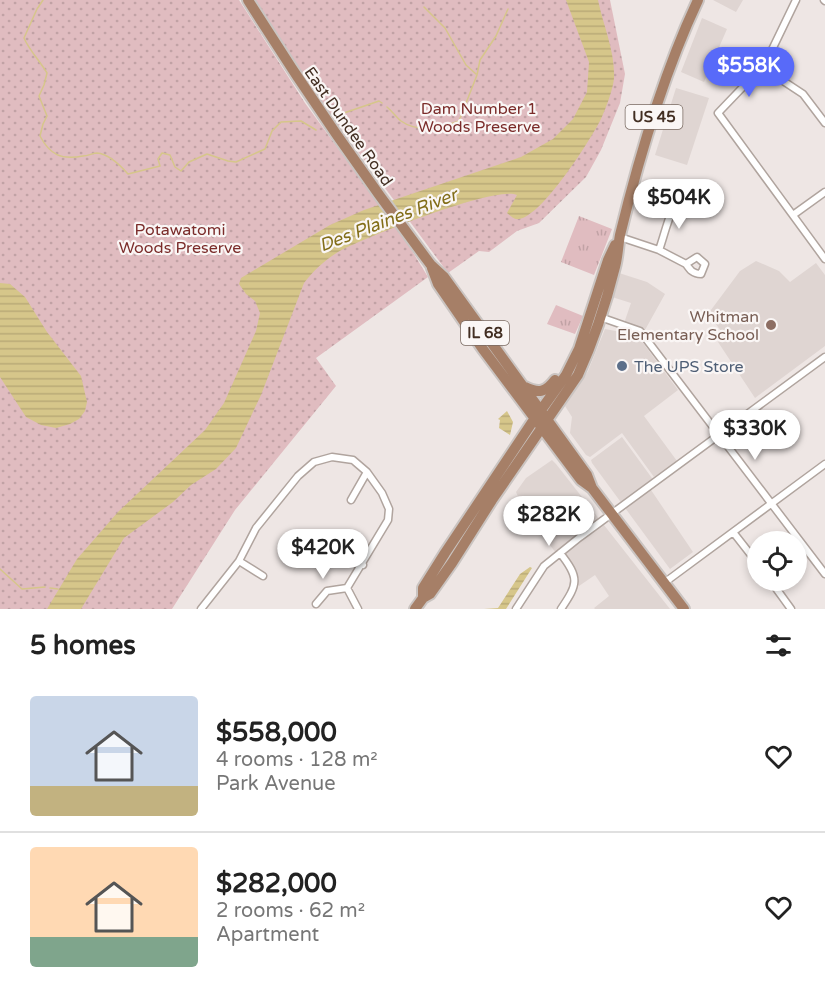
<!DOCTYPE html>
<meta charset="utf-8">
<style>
:root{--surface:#fff;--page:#f2f2f2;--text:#222;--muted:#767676;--line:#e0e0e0;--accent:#586af9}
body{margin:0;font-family:"Varela Round",sans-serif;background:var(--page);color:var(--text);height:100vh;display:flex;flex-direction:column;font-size:22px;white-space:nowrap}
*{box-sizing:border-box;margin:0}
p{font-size:20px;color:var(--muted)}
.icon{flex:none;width:33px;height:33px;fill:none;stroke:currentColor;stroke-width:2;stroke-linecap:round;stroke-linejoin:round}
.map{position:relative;height:609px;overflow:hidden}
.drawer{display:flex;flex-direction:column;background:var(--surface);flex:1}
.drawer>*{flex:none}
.tools{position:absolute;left:747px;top:531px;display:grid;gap:12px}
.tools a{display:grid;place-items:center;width:60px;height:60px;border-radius:50%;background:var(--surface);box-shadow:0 3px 9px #0003;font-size:30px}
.price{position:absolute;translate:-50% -51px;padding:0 14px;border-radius:21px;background:#fff;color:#222;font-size:20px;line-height:39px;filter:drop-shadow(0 2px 3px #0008)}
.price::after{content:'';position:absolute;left:50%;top:36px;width:18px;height:14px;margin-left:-9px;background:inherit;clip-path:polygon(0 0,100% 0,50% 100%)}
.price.active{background:var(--accent);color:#fff}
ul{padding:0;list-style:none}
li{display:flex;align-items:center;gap:18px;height:150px;padding:0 30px}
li+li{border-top:2px solid var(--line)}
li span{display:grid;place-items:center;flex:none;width:168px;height:120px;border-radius:6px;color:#555}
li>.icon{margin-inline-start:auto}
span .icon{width:72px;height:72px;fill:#fffc;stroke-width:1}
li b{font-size:26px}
h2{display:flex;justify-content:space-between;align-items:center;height:72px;padding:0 30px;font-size:26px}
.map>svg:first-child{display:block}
.built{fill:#dfd5d2}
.grass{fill:url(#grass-tufts)}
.park{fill:url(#park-dots)}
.water{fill:url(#water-rules)}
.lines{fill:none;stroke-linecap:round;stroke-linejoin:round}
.stream{stroke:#d6c68a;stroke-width:1.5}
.street-casing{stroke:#b0a49e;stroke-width:9}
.primary-casing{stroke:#cac4c1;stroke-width:14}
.street{stroke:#fff;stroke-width:6}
.primary{stroke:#a67f67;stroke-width:10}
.education-dot{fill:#8d6e63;stroke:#faf6f5;stroke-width:2}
.service-dot{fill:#5c6f8a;stroke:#faf6f5;stroke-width:2}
.labels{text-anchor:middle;stroke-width:4.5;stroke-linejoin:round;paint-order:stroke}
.shield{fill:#faf6f5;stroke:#796a61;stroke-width:1.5}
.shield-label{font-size:15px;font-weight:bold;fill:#422e22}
.park-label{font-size:16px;fill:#7b2c2a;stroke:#faf6f5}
.street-label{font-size:16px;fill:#422e22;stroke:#faf6f5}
.education-label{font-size:16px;fill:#785e54;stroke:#faf6f5;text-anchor:end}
.service-label{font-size:16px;fill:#4e5e75;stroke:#faf6f5;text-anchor:start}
.water-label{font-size:18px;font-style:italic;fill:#826d18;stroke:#faf6f5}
</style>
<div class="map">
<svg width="825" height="609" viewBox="0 0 825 609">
<defs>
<pattern id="grass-tufts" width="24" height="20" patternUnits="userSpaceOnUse" patternTransform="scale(1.5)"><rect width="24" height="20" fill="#e0bcc0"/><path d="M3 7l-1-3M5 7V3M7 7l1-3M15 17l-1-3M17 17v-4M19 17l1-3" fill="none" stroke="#c1a2a5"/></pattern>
<pattern id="park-dots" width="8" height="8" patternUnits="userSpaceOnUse" patternTransform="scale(1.5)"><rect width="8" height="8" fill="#e0bcc0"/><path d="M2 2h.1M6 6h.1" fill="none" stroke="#c1a2a5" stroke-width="1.8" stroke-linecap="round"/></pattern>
<pattern id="water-rules" width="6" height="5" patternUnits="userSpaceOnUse" patternTransform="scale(1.5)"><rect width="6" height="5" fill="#d6c68a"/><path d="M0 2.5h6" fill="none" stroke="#b9aa77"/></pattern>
</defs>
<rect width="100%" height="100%" fill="#eee6e4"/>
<path class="built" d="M713 0H743L736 12Z
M702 18 727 29 704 82 681 72Z
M676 88 709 98 687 165 655 155Z
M756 261 779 271 790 282 816 263 825 275V346L755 398 718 342 725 336 708 314 740 271Z
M619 273 647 282 665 294 640 339 678 390 644 416 677 461 654 477 622 433 590 457 586 455 570 433 572 417 565 406 588 371 605 329 621 332 631 303 612 297Z
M622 437 657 485 651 490 693 552 670 569 592 463 591 460Z
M552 460 556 464 670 609H595L594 608 609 596 595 575 579 586 553 549 528 519 516 492 526 478Z"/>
<path class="grass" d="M579 216 612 229 594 275 561 262Z
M556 305 583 316 575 334 547 324Z"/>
<path class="park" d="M0 0H239L305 103 409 246 428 277 316 358 336 386 235 510 172 609H0Z
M255 0H610L625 74 620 103 601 150 586 177 539 223 517 231 489 252 479 251 448 273 319 99Z"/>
<path class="water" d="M566 0H598C603 25 615 51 614 77 614 87 605 111 600 121 589 142 542 216 519 219 514 220 511 216 507 213L517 195C496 185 363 238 338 252 325 260 313 271 304 283L261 395 236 448 216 469 191 485 173 502 124 538 81 609H47L77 559 118 512 205 430 224 403 256 331 260 313 255 301 246 294 239 284 241 278 330 225 364 210 521 157 553 139 573 119 587 92 589 62Z
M0 283 10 284 25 297 47 332 81 376 87 402 85 411 79 419 70 424 56 428 41 425 26 417 0 377Z
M507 411 513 422 510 435 499 428 500 420 498 419Z
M530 567 532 568 506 609H484L498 608 520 574Z"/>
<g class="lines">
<path class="stream" d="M43 0 37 9 24 38C29 50 40 61 47 73L44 85 39 96 47 116 43 124 40 136C50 155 61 160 83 156 88 156 93 153 97 153 109 154 121 166 128 174L160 166 158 159 162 153 170 155 175 167 181 171 189 162 207 154 228 161 236 162 265 149 272 131 281 122 301 121 316 130
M424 7 445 28 466 65 476 74
M387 107C392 111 396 117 401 121 418 133 441 128 459 121L477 75 480 60 496 36 508 9
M341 114 379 101 382 103
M0 569 22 589 45 587
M50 588 58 589"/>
<g class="street-casing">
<path id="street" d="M824 0 825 1
M768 58 796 0
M825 123 803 94 762 67 718 113 825 259
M793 215 825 192
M620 237 659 250 686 264
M659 250C664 237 671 204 681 196H687L691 200V206L687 211 671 216
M697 257 705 264 701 274C693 274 690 270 686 264Z
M600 317 640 331 825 574
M351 500 367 472
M733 532 758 564
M315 542 363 565
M560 553C580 578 578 584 561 609
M239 561 263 576
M770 580 791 609
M664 583 825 464
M316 604 327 591 347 588
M201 609 239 561 256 528 298 476 314 462 332 457 353 460 367 472 382 493 389 509 388 520 347 588 358 609
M516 609 544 566 580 537 825 357"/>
</g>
<g class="primary-casing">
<path id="primary" d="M248 0C305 91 366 179 431 265L444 277 587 475 592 488
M432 268 438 284 482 348 581 480 592 488 684 609
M525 387C539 394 546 392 555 380
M423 598V588L445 553 531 424 566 375 579 349 608 260 615 245
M415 609 423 598 430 594 452 563 492 500 578 375C594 340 606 303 615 267 618 256 618 245 620 235 639 157 664 72 698 0"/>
</g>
<use href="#street" class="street"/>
<use href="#primary" class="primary"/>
</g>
<circle class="education-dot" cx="771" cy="325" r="6"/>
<circle class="service-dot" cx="622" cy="366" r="6"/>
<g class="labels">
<g class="shield">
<rect x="625.5" y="105" width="57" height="24" rx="4.5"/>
<rect x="461" y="321" width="48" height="24" rx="4.5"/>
</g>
<g class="shield-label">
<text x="654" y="122">US 45</text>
<text x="485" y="338">IL 68</text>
</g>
<g class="park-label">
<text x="479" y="114">Dam Number 1<tspan x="479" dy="18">Woods Preserve</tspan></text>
<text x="180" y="235">Potawatomi<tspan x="180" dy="18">Woods Preserve</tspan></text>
</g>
<g class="street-label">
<text transform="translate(349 126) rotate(55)" y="6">East Dundee Road</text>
</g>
<g class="education-label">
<text x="759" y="322">Whitman<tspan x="759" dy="18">Elementary School</tspan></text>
</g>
<g class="service-label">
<text x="634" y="372">The UPS Store</text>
</g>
<g class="water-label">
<text transform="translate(388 220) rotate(-21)" y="6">Des Plaines River</text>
</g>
</g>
</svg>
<div class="tools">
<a><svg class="icon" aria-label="locate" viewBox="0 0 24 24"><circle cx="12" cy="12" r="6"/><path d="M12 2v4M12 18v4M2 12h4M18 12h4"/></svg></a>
</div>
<b class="price active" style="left:749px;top:98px">$558K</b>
<b class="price" style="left:679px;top:230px">$504K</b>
<b class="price" style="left:755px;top:461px">$330K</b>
<b class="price" style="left:549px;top:547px">$282K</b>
<b class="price" style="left:323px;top:580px">$420K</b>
</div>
<section class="drawer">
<h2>5 homes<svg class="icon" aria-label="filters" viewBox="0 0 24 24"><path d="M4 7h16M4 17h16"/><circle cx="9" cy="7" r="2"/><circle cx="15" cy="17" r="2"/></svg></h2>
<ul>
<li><span style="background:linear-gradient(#c9d6e8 75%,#c2b280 0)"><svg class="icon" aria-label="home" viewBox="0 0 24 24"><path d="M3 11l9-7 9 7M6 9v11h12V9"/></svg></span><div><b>$558,000</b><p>4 rooms · 128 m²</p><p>Park Avenue</p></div><svg class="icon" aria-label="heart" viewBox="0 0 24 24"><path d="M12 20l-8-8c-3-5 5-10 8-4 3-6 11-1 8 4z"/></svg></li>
<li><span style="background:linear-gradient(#ffd9b3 75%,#7fa58c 0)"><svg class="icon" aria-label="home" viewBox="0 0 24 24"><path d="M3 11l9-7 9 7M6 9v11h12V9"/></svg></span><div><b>$282,000</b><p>2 rooms · 62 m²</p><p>Apartment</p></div><svg class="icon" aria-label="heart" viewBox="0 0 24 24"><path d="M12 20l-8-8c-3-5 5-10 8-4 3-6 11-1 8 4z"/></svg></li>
</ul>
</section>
